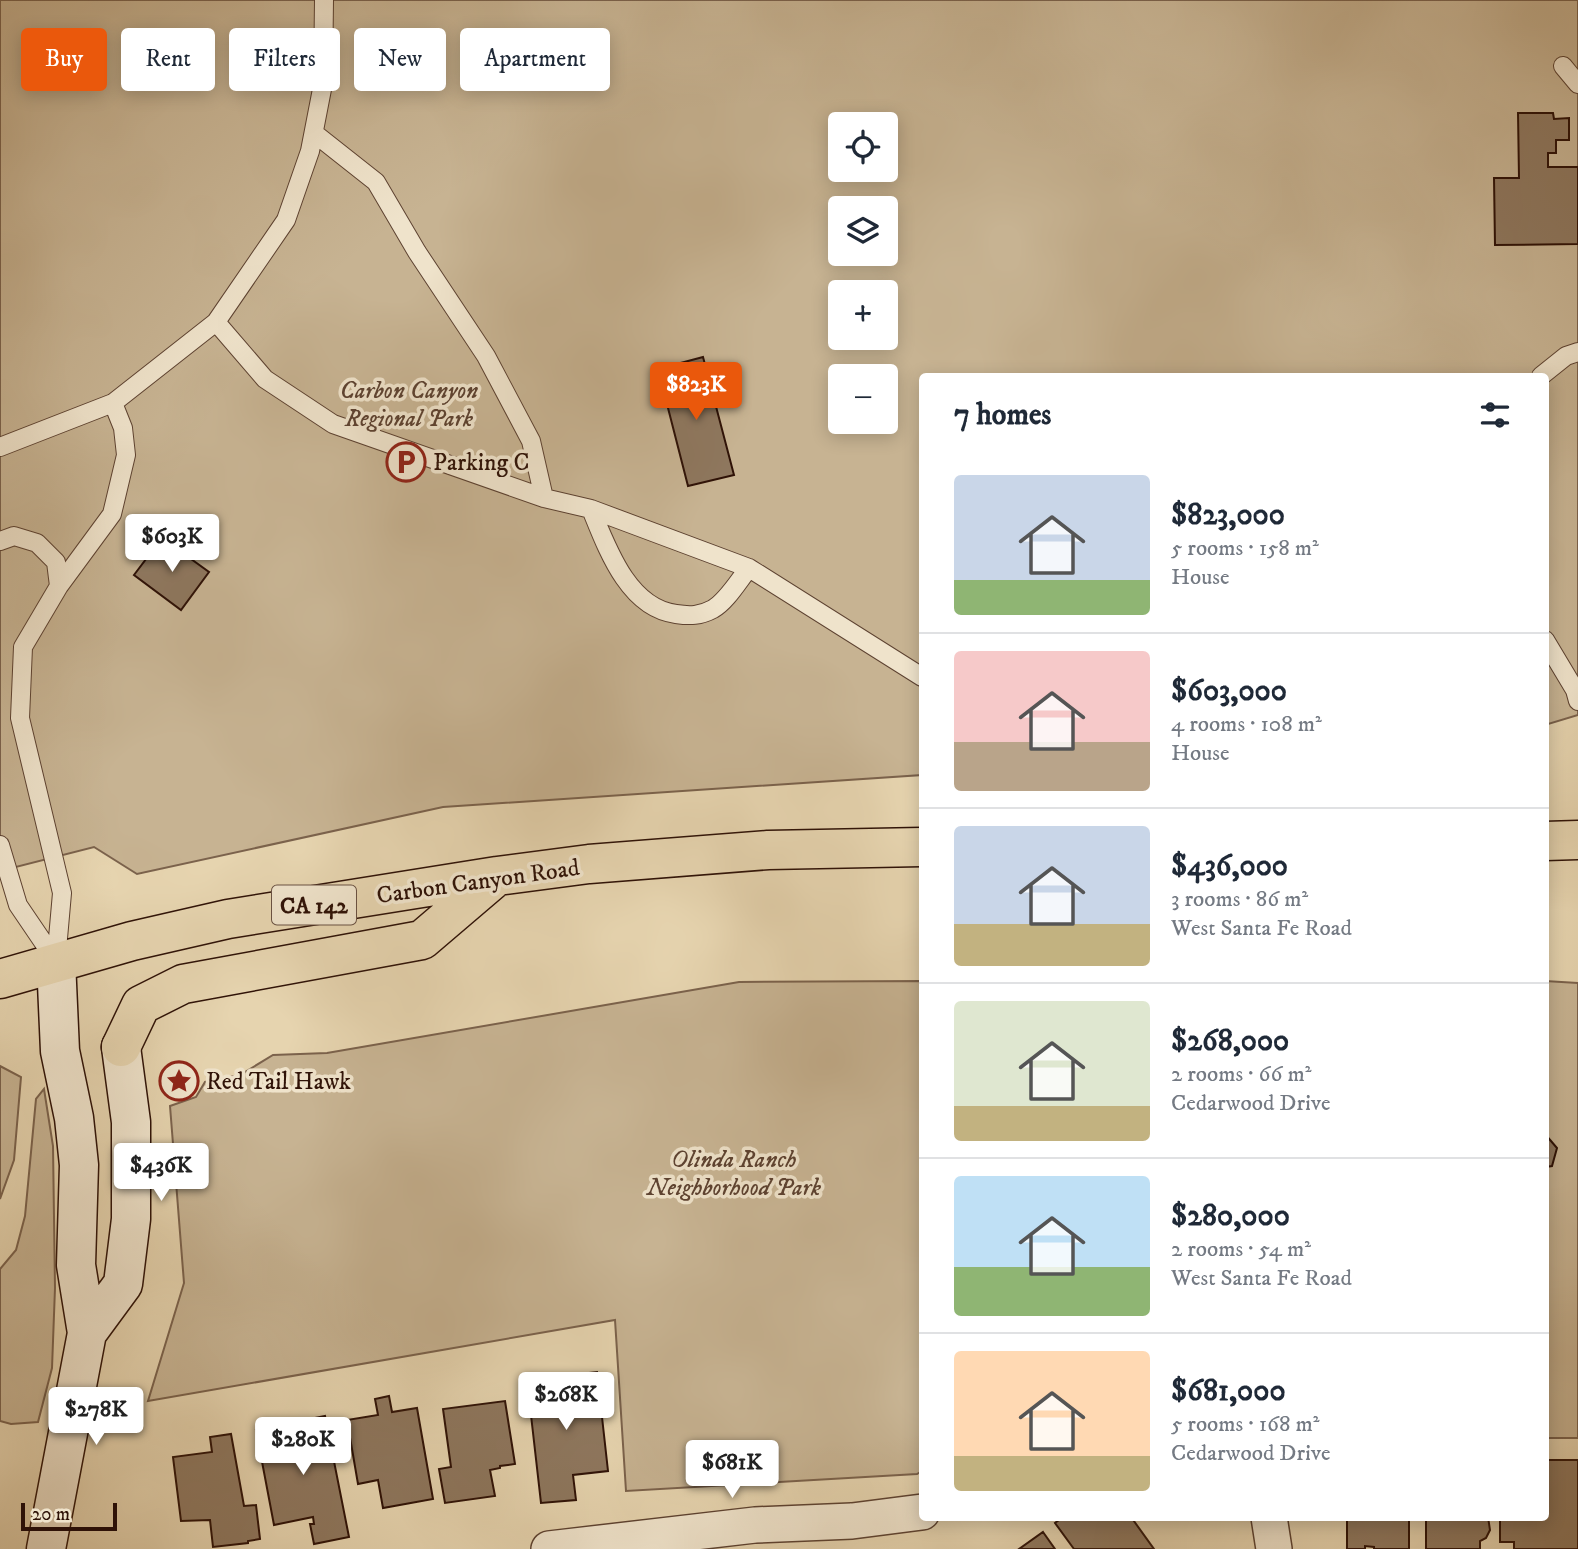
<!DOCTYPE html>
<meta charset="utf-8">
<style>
:root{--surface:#fff;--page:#f6f6f7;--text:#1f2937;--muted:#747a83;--line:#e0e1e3;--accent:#ea580c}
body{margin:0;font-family:"IM FELL DW Pica",serif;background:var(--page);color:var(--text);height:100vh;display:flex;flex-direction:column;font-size:26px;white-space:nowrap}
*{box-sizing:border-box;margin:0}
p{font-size:23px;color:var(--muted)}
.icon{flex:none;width:38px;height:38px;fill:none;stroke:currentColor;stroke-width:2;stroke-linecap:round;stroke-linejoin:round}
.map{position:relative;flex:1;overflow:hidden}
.panel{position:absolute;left:919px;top:373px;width:630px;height:1148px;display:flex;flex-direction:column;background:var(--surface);border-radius:7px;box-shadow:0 4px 18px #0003}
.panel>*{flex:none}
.guide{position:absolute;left:21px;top:28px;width:665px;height:63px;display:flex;gap:14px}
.tools{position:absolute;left:828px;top:112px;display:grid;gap:14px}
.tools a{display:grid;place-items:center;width:70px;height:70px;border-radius:7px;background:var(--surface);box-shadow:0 4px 18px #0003;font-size:35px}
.scale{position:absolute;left:21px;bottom:18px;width:96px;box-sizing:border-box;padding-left:7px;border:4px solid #2f1207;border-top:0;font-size:19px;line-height:24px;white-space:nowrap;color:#2f1207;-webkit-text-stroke:5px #efe3cb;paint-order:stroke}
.price{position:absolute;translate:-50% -60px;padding:0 16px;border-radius:7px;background:#fff;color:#222;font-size:23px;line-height:46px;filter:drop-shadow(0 2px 4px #0008)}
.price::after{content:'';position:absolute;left:50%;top:42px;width:21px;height:16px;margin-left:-10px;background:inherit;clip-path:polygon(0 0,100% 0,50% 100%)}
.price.selected{background:var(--accent);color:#fff}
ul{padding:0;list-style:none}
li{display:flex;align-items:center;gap:21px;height:175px;padding:0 35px}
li+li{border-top:2px solid var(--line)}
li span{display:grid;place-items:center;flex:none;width:196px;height:140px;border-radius:7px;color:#555}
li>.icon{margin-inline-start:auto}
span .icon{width:84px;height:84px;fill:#fffc;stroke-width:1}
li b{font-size:30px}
h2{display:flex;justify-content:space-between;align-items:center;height:84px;padding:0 35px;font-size:30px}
.chip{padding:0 24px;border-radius:7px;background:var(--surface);box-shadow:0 4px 18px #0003;font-size:24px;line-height:63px}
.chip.selected{background:var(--accent);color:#fff}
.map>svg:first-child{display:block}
.green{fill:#c7b392;stroke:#7b624c;stroke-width:2;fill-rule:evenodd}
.building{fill:#8e775e;stroke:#2f1207;stroke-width:2}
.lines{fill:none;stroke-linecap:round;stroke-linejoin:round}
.lane-casing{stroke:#5d4231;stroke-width:20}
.street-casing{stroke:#5d4231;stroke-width:38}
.secondary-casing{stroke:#2f1207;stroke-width:41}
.primary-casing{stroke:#2f1207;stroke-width:41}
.lane{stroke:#efe3cb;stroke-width:18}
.street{stroke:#efe3cb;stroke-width:35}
.secondary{stroke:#efe3cb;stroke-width:38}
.primary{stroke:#e6d4af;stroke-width:38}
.labels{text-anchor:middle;stroke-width:7;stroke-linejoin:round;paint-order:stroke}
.shield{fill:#efe3cb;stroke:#695142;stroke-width:2}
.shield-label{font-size:23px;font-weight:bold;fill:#2f1207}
.park-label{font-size:24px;font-style:italic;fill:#5d4231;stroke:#efe3cb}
.poi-label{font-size:24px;fill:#2f1207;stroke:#efe3cb;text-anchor:start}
.street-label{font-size:24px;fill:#2f1207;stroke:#efe3cb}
</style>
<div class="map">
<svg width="1578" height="1549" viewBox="0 0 1578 1549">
<rect width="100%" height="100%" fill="#e6d4af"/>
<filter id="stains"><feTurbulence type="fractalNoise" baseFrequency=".00286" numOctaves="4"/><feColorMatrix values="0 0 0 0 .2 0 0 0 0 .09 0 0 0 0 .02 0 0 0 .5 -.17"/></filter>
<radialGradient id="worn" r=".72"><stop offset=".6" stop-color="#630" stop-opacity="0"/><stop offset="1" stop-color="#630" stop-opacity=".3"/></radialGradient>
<path class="green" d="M0 0H1578V715L1545 725V376H922V775L443 807 137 874 94 847 0 871ZM840 124H886V170H840ZM840 208H886V254H840ZM840 292H886V338H840ZM840 376H886V422H840Z
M922 981V1471L917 1474 626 1491 615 1320 148 1401 184 1283 170 1106 196 1097 205 1082 240 1075 273 1055 327 1053 739 982Z
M1545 981 1578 983V1438H1545Z
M0 1066 21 1077 14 1160 0 1199Z
M44 1089 53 1146 55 1288 52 1368 38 1422 11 1424 0 1421V1269L16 1250 25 1216 36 1099Z"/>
<path class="building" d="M1518 113H1553L1554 119 1569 118V140H1556V153H1548V167H1578V244L1495 245 1494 178H1519Z
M703 357 734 475 688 486 658 369Z
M162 538 209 572 181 610 134 575Z
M1545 1134 1557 1148 1552 1166 1545 1167Z
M597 1372 608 1471 573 1475 576 1500 541 1503 527 1380Z
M389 1396 392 1412 417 1408 433 1499 383 1508 378 1480 358 1484 347 1420 378 1415 375 1399Z
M505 1401 515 1464 500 1466V1468L490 1470 495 1496 445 1503 439 1469 451 1467 443 1409Z
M325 1416 349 1537 314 1544 310 1524H314L313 1517 274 1525 256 1430Z
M231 1434 244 1506 256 1505 260 1539 248 1541V1543L213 1547 210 1520 181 1521 173 1457 212 1452 210 1437Z
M1545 1460H1578V1549H1514V1542H1500V1517H1545Z
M1063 1517H1131L1154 1549H1074L1055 1523Z
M1345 1517H1409V1549H1374V1547L1365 1546V1549H1347V1519Z
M1426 1517H1488L1490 1530 1486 1538 1480 1541V1549H1426Z
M1043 1532 1055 1549H1019Z"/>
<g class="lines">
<g class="lane-casing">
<path id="lane" d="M1563 66 1578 84
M314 133 376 182 417 252 486 356 531 441 544 498
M216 322 265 379 333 424 544 498 591 509 749 568 922 677
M1541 376 1566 356 1578 352
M0 447 113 403 216 322 286 220 310 151 323 84 324 0
M591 509C607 548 628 608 676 614 690 616 700 616 713 609 727 601 739 580 749 568
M0 541 14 536 37 543 56 562 59 586
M1545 640 1575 690 1578 701
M0 845 18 905 56 961
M56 961 62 893 20 718 23 647 59 586 112 514 126 455 123 428 113 403"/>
</g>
<g class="street-casing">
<path id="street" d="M1269 1517 1274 1549
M549 1549 755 1525 852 1521 922 1512"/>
</g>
<g class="secondary-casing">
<path id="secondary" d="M87 1333 123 1284 131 1219V1122L121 1047
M46 1549 87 1333 76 1265 79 1165 74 1118 60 1051 56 961"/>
</g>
<g class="primary-casing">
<path id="primary" d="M1545 841 1578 840
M0 979 132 941 228 919 497 876 589 864 768 850 922 847
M121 1047 141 1005 183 984 422 940 497 876"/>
</g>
<use href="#lane" class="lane"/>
<use href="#street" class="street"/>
<use href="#secondary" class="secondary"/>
<use href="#primary" class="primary"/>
</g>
<defs>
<g id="parking-ring" transform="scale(2.0125)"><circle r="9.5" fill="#efe3cb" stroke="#8f2418" stroke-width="1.5"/><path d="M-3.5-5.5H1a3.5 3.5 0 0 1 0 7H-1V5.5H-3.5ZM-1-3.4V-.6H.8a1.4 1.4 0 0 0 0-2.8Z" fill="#8f2418"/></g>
<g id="sight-ring" transform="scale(2.0125)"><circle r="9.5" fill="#efe3cb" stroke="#8f2418" stroke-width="1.5"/><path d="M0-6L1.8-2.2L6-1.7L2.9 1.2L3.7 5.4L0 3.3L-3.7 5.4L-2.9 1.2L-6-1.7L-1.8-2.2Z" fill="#8f2418"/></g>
</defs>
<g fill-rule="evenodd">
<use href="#parking-ring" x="406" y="462"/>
<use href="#sight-ring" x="179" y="1081"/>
</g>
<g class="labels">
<rect class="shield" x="272" y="885.5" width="84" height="39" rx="5"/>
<g class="shield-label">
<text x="314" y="913">CA 142</text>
</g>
<g class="park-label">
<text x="409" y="398">Carbon Canyon<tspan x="409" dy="28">Regional Park</tspan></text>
<text x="734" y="1167">Olinda Ranch<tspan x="734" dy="28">Neighborhood Park</tspan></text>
</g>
<g class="poi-label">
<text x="433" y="470">Parking C</text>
<text x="206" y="1089">Red Tail Hawk</text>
</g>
<g class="street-label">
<text transform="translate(478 881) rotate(-8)" y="8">Carbon Canyon Road</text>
</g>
</g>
<rect width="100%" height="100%" filter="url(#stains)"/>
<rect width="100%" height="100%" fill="url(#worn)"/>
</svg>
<div class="tools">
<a><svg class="icon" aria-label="locate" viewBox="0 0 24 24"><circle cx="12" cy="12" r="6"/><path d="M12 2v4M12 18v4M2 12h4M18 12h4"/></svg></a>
<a><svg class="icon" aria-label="layers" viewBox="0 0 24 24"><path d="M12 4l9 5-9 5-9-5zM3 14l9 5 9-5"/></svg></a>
<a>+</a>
<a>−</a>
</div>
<div class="scale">20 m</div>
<b class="price selected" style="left:696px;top:422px">$823K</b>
<b class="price" style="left:172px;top:574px">$603K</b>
<b class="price" style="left:161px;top:1203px">$436K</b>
<b class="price" style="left:566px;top:1432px">$268K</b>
<b class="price" style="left:96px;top:1447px">$278K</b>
<b class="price" style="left:303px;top:1477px">$280K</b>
<b class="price" style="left:732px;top:1500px">$681K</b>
<div class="guide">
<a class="chip selected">Buy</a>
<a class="chip">Rent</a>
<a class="chip">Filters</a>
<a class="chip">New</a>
<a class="chip">Apartment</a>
</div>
<section class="panel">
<h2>7 homes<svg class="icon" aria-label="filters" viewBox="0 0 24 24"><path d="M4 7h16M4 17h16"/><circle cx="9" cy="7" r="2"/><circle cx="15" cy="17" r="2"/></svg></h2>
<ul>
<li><span style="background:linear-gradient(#c9d6e8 75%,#8fb573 0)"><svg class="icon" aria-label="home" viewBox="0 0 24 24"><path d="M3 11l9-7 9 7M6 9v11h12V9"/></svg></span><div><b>$823,000</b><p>5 rooms · 158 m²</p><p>House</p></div></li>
<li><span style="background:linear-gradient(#f6c9c9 65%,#b9a48a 0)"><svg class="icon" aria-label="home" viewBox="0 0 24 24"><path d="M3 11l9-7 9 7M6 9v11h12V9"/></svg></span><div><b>$603,000</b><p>4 rooms · 108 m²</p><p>House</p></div></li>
<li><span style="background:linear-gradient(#c9d6e8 70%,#c2b280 0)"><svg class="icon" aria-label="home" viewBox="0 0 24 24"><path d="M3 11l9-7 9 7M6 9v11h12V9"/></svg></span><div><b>$436,000</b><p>3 rooms · 86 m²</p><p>West Santa Fe Road</p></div></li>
<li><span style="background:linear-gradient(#dfe7d0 75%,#c2b280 0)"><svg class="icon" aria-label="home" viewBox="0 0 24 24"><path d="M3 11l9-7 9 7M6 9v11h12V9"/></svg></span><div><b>$268,000</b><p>2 rooms · 66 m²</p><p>Cedarwood Drive</p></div></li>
<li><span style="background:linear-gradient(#bfe0f5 65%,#8fb573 0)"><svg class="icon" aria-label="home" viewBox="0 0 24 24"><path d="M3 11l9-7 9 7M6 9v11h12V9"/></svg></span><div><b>$280,000</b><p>2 rooms · 54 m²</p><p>West Santa Fe Road</p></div></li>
<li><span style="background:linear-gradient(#ffd9b3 75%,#c2b280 0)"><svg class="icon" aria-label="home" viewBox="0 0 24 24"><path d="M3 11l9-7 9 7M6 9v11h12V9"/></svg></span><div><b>$681,000</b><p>5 rooms · 168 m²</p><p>Cedarwood Drive</p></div></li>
</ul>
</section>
</div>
